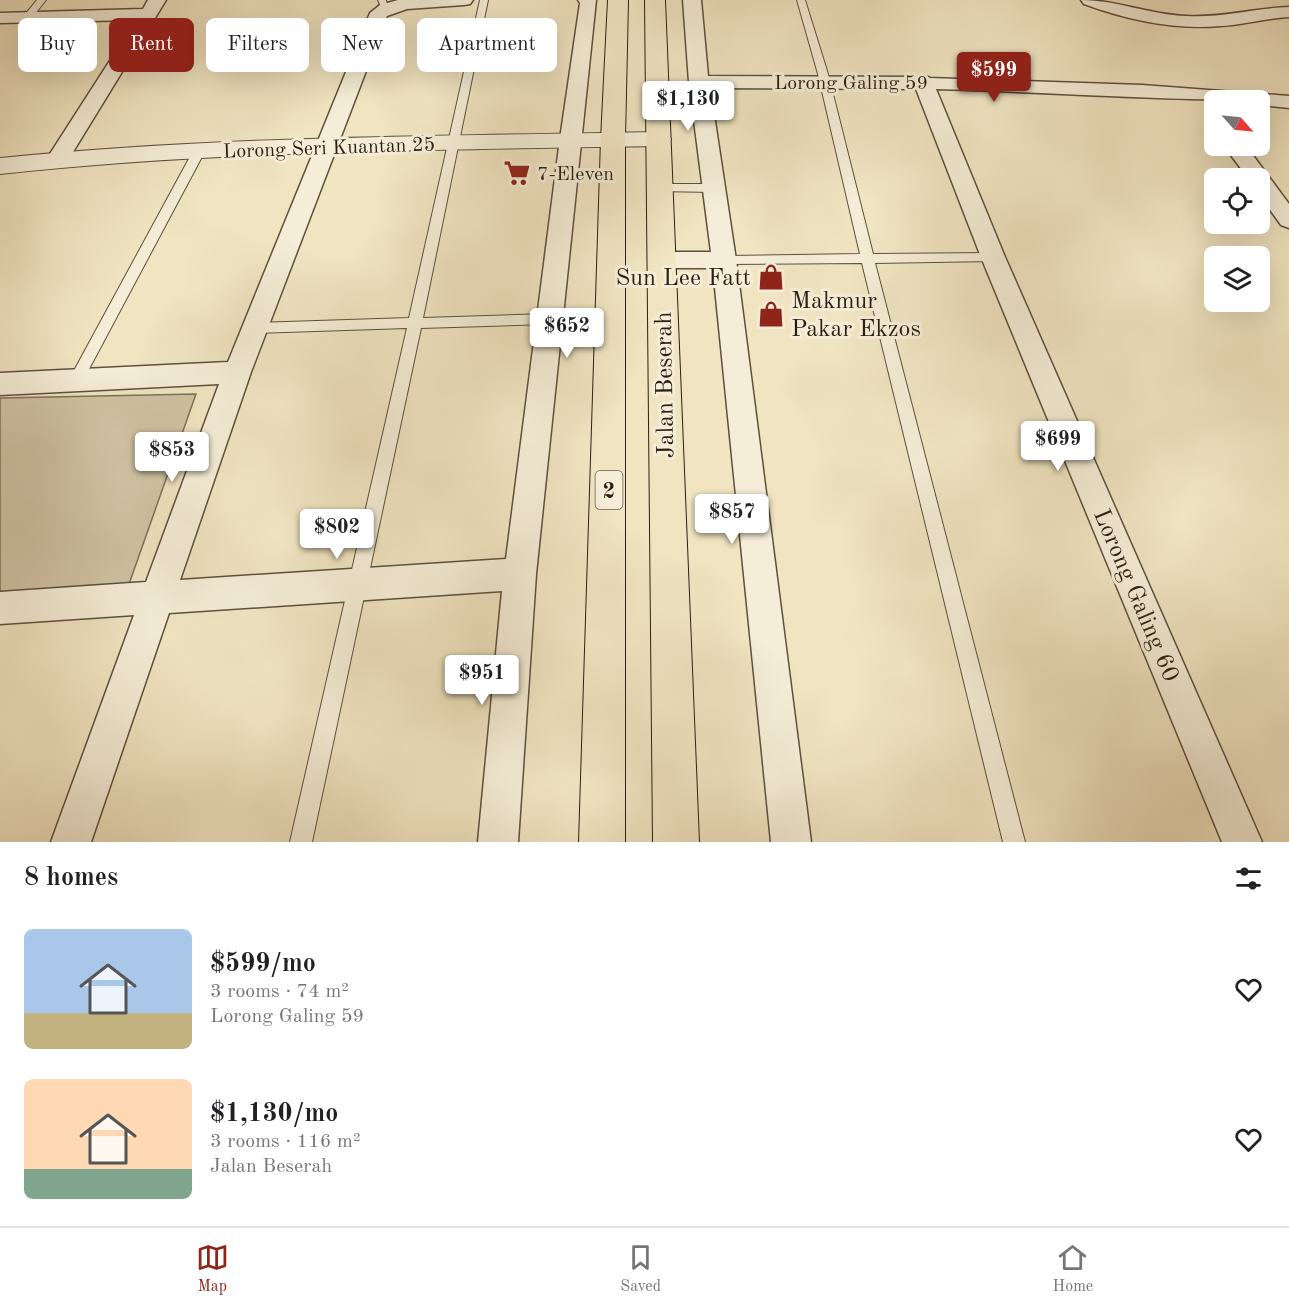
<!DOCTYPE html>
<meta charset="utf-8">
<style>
:root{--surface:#fff;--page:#f2f2f2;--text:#202124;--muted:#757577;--line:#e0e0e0;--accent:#8f2418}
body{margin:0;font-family:"Old Standard TT",serif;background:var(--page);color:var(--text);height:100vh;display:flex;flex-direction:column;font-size:22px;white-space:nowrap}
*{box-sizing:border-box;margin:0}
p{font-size:20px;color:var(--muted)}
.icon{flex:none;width:33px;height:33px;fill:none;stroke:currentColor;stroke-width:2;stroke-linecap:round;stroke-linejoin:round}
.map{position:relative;height:842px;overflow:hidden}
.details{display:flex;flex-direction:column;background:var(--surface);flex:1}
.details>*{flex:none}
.hud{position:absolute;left:18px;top:18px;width:600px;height:54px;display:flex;gap:12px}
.needle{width:39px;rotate:117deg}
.tools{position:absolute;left:1204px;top:90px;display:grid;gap:12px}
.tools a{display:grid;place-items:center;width:66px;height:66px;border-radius:9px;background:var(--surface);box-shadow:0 6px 24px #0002;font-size:30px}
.price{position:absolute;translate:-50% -51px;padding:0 14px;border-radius:6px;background:#fff;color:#222;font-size:20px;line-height:39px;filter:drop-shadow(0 2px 3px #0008)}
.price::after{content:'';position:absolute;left:50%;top:36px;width:18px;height:14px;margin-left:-9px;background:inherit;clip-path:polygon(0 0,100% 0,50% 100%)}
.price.selected{background:var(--accent);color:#fff}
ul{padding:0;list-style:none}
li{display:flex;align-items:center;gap:18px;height:150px;padding:0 24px}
li span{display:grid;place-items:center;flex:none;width:168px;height:120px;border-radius:9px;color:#555}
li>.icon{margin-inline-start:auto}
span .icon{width:72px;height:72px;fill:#fffc;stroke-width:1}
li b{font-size:26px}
h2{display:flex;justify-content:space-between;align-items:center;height:72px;padding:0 24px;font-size:26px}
.pill{padding:0 21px;border-radius:9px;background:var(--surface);box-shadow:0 6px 24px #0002;font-size:21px;line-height:54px}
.pill.selected{background:var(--accent);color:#fff}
.tab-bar{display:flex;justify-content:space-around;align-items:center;height:84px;border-top:2px solid var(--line);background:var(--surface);font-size:16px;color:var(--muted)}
.tab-bar a{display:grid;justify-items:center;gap:3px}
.tab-bar .selected{color:var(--accent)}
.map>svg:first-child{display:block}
.green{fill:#cfc2a3;stroke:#7e705a;stroke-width:1.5}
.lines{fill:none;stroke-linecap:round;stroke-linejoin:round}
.service-casing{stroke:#5e503d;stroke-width:2}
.minor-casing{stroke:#5e503d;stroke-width:3}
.tertiary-casing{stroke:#5e503d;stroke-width:2}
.trunk-casing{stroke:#2d1e11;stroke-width:2}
.service{fill:#f5edd7;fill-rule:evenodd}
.minor{fill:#f5edd7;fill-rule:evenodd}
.tertiary{fill:#f5edd7;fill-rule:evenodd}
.trunk{fill:#f0e4c1;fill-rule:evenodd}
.labels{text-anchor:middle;stroke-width:6;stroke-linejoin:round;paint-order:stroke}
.far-street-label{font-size:20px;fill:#2d1e11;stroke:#f5edd7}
.far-poi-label{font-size:20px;fill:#2d1e11;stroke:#f5edd7;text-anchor:start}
.shield{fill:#f5edd7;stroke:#695c4c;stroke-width:1.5}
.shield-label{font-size:22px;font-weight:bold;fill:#2d1e11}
.poi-label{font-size:24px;fill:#2d1e11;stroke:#f5edd7;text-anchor:end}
.street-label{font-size:24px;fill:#2d1e11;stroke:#f5edd7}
</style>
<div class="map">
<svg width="1289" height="842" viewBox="0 0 1289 842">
<rect width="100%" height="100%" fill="#f0e4c1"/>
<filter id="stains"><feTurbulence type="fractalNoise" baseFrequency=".00333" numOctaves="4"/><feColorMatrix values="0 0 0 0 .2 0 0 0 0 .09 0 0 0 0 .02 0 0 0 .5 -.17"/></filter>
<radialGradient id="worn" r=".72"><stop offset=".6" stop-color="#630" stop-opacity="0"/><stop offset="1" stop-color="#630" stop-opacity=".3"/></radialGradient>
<path class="green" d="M196 394 128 587 0 594V398Z"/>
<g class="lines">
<g class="service-casing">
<path id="service" d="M37 0H46L31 19H25L23 17Z
M378 0H386L388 9H382Z
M480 0H488L423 318 549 314 556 319 549 324 421 328 312 842H290L407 328 255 333 248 328 255 323 409 318Z
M797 0H805L828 74 873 254 993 253 999 257 993 261 875 263 1025 842H1003L862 263 724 264 718 260 724 256 860 254 818 74Z
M705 112 709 113V117L659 118 654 115 659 112Z
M198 150 204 153 80 386H70L68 382 70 378 192 153Z
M660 184H714L720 188 714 192 656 191 654 188Z"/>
</g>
<g class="minor-casing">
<path id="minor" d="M148 0H166L65 165 57 167 49 165 46 160 136 20 0 23V13L143 9Z
M398 0H473L470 4 464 5 407 9 387 16 251 372 180 580 506 559 560 139 580 3 578 0H596L536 574 518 842H478L502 591 169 613 91 842H51L134 615 0 624V592L146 582 219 384 0 395V373L228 362 370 13 380 5Z
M683 0H701L708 76 916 77 923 75 930 78 1142 85 1289 96V108L1260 105V100C1154 100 1044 92 936 89L1005 257 1262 842H1222L981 257 916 89 710 88 736 260 811 842H771L713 268H661L652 266 649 260 652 254 661 252H711L689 82Z
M1081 0C1118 0 1150 15 1187 16 1222 18 1255 8 1289 7V17C1266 18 1243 25 1220 26 1173 30 1128 20 1084 4Z
M1224 146H1246L1289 204V228L1281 225 1260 196V178H1248Z"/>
</g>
<g class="tertiary-casing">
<path id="tertiary" d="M659 132 668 134 671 139 668 144 659 146C439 150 219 150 0 174V158C219 136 439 136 659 132Z"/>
</g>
<g class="trunk-casing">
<path id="trunk" d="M608 0H628L625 139V842H579L601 139Z
M645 0H665L699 842H653Z"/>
</g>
<use href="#service" class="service"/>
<use href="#minor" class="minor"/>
<use href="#tertiary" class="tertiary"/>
<use href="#trunk" class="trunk"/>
</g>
<defs>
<g id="supermarket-bare" transform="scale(2.07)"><path d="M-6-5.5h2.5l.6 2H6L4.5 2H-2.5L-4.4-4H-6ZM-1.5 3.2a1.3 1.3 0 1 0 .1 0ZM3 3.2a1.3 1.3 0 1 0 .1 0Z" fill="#8f2418" stroke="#f5edd7" stroke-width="2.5" paint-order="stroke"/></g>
<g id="shop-bare" transform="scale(2.07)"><path d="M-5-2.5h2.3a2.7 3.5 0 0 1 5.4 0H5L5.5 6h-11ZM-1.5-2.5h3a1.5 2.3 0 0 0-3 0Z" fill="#8f2418" stroke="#f5edd7" stroke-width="2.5" paint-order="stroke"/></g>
</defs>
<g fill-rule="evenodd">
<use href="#supermarket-bare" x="517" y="173"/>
<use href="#shop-bare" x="771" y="277"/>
<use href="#shop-bare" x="771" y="314"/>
</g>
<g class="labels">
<g class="far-street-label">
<text x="851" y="89">Lorong Galing 59</text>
<text transform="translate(329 147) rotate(-2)" y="7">Lorong Seri Kuantan 25</text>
</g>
<g class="far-poi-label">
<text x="537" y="180">7-Eleven</text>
</g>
<rect class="shield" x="595.5" y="471" width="27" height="38" rx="4.5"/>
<g class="shield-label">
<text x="609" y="498">2</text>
</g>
<g class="poi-label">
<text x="751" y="285">Sun Lee Fatt</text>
<text x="791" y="308" text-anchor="start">Makmur<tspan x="791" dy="28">Pakar Ekzos</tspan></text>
</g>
<g class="street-label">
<text transform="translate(664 385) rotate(-91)" y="8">Jalan Beserah</text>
<text transform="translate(1137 595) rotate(67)" y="8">Lorong Galing 60</text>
</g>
</g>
<rect width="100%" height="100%" filter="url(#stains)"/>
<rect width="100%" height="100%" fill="url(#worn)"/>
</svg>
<div class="tools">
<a><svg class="needle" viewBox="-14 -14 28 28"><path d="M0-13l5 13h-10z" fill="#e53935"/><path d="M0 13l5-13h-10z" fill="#757577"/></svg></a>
<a><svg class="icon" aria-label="locate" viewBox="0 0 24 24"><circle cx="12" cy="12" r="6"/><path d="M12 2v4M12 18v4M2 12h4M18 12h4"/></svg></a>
<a><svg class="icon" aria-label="layers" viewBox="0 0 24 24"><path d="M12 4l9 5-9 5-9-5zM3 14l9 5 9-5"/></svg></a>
</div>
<b class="price selected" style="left:994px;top:103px">$599</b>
<b class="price" style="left:688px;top:132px">$1,130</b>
<b class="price" style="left:567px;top:359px">$652</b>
<b class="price" style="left:1058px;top:472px">$699</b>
<b class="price" style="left:172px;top:483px">$853</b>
<b class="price" style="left:732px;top:545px">$857</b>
<b class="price" style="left:337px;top:560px">$802</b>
<b class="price" style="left:482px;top:706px">$951</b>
<div class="hud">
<a class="pill">Buy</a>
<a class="pill selected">Rent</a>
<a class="pill">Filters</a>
<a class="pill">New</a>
<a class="pill">Apartment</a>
</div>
</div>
<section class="details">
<h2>8 homes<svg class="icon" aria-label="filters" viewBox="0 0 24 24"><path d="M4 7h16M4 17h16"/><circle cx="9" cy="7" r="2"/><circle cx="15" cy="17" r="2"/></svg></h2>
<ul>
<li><span style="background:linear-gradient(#a9c7e8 70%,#c2b280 0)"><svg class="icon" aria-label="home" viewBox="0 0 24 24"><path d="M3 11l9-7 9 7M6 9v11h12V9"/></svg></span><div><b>$599/mo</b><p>3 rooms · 74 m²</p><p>Lorong Galing 59</p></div><svg class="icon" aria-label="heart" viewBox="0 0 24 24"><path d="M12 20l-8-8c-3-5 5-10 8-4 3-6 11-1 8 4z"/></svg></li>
<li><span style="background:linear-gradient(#ffd9b3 75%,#7fa58c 0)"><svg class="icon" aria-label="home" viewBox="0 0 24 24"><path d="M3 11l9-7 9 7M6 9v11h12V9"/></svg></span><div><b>$1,130/mo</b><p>3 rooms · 116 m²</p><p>Jalan Beserah</p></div><svg class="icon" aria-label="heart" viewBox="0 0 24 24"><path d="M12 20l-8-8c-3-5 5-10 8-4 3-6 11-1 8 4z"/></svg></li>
</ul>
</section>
<nav class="tab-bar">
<a class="selected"><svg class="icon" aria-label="map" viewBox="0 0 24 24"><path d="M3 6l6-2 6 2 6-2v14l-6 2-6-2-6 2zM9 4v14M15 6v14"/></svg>Map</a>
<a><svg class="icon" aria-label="saved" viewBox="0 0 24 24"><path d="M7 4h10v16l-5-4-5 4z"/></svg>Saved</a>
<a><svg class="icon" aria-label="home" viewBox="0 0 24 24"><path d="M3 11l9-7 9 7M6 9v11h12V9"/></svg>Home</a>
</nav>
